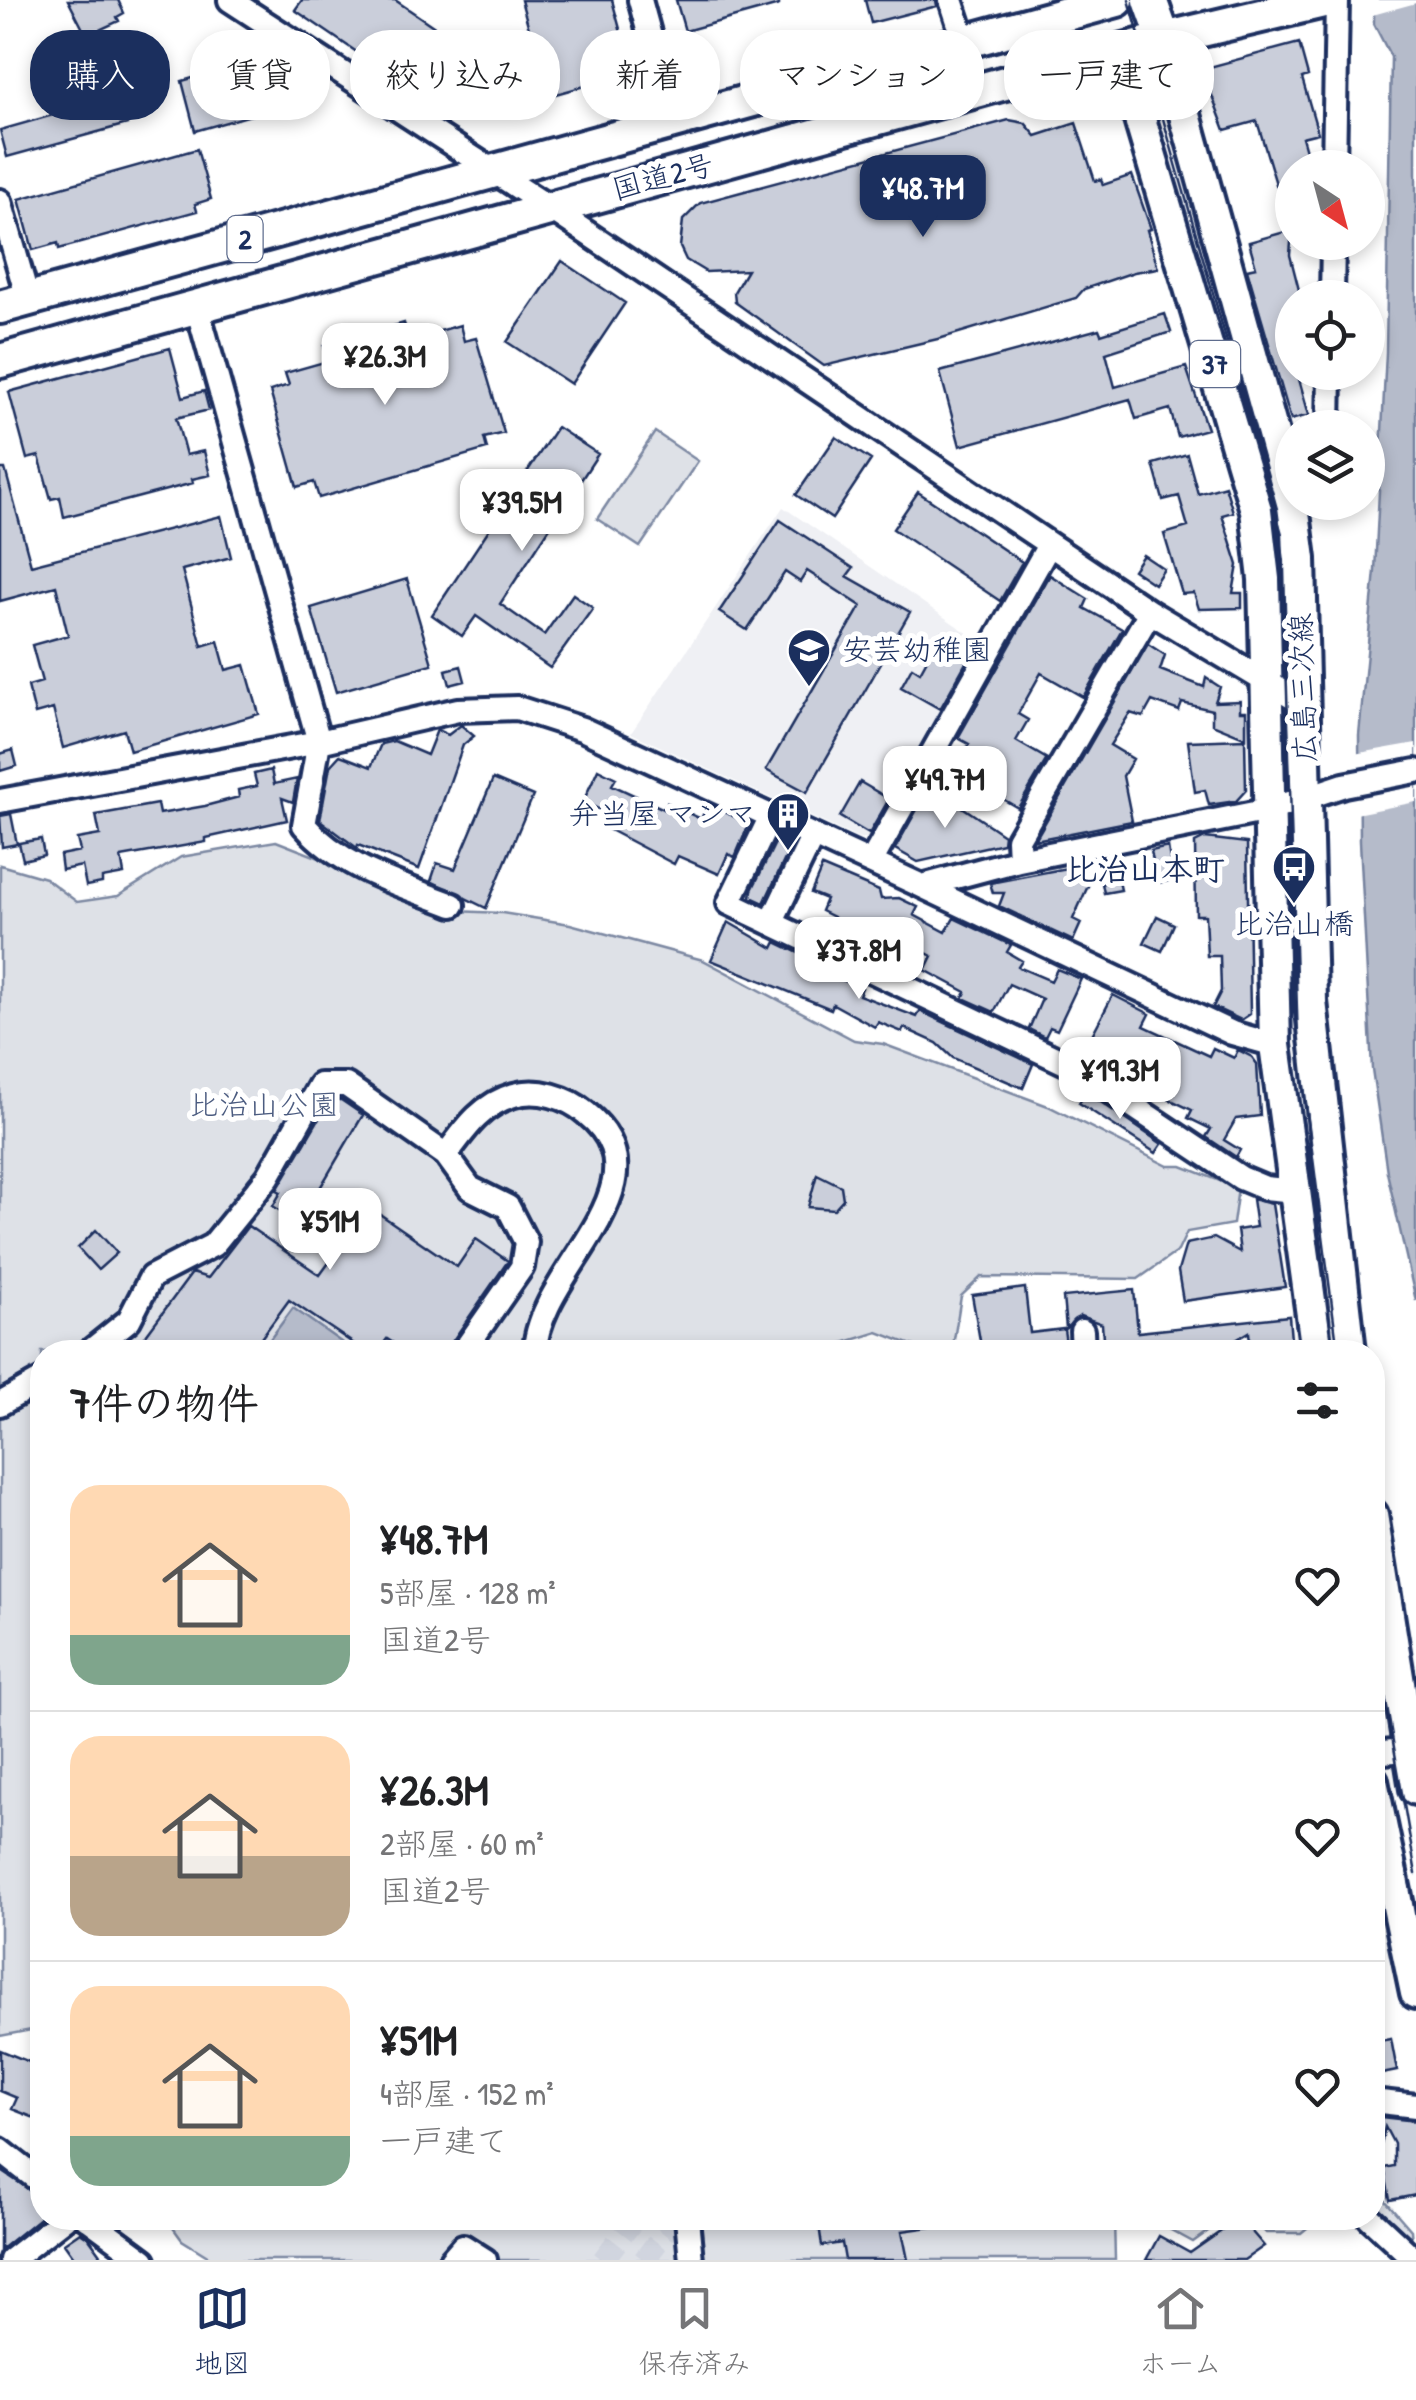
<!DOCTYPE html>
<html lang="ja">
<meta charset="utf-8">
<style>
:root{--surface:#fff;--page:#f2f2f2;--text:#202124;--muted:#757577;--line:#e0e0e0;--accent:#1b2f5e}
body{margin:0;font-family:"Patrick Hand","Klee One",sans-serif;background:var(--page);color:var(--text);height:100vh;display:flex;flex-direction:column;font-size:38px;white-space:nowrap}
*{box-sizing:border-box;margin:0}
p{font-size:32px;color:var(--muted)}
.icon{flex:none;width:55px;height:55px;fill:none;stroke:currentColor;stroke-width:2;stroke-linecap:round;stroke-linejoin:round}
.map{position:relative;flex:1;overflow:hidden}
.side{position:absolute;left:30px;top:1340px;width:1355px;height:890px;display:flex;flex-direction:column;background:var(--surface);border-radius:40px;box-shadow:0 5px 15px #0003}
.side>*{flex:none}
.hud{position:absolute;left:30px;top:30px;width:1358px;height:90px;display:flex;gap:20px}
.needle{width:65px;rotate:144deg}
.fabs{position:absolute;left:1275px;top:150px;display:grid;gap:20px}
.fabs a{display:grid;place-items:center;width:110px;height:110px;border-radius:50%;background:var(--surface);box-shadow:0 5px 15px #0003;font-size:50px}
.price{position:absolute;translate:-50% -85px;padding:0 22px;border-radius:20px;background:#fff;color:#222;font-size:32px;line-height:65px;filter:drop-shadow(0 2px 5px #0008)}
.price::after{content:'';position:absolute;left:50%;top:60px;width:30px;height:22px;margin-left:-15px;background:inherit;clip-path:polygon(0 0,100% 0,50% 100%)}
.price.on{background:var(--accent);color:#fff}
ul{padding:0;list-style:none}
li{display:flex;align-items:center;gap:30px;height:250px;padding:0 40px}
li+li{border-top:2px solid var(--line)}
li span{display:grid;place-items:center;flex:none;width:280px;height:200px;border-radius:30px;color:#555}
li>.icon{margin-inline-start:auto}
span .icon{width:120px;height:120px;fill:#fffc;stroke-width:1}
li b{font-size:42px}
h2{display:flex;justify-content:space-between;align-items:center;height:120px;padding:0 40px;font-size:42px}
.pill{padding:0 35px;border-radius:40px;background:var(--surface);box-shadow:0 5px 15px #0003;font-size:35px;line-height:90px}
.pill.on{background:var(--accent);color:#fff}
.tabs{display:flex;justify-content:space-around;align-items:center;height:140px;border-top:2px solid var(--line);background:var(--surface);font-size:28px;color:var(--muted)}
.tabs a{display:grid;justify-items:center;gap:5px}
.tabs .on{color:var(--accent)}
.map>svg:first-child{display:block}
.built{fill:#eff0f4}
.green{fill:#dee1e7;stroke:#7c88a2;stroke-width:2.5}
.water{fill:#b5bbca;stroke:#77839f;stroke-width:2.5}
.pier{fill:#fff}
.building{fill:#caceda;stroke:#1b2f5e;stroke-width:2.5}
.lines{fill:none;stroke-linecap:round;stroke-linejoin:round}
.minor-tunnel{stroke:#d1d5df;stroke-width:22;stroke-dasharray:22 11;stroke-linecap:butt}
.minor-casing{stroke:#1b2f5e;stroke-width:30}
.major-casing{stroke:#1b2f5e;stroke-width:38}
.highway-casing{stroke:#1b2f5e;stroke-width:40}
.minor{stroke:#fff;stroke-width:22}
.major{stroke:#fff;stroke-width:30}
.highway{stroke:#fff;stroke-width:32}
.tram{stroke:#1b2f5e;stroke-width:2.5}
.labels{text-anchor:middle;stroke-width:10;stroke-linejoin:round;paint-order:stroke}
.shield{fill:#fff;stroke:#5f6d8e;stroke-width:2.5}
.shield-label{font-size:28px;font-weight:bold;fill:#1b2f5e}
.street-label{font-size:30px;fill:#1b2f5e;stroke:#fff}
.poi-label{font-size:30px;fill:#1b2f5e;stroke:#fff;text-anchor:start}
.park-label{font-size:30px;fill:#4c5c80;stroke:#fff}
.neighbourhood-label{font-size:32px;font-weight:bold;fill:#1b2f5e;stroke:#fff}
</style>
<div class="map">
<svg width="1416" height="2260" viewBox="0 0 1416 2260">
<rect width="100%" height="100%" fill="#fff"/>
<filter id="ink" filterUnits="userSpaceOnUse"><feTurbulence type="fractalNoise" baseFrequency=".01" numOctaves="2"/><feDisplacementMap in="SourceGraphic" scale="20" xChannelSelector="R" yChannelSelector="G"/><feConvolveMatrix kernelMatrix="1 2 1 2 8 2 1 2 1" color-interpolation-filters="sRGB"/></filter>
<g filter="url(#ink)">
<path class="built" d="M783 507 982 643 874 837 859 839 631 733Z"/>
<path class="green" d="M655 432 698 461 640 547 597 519Z
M276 841 455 911 502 913 570 924 703 960 854 1040 883 1044 1048 1106 1168 1166H1182L1238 1188 1233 1224 1187 1232 1178 1251 1138 1279 981 1277 961 1296 952 1352H930L878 1332 814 1352H42V2028L0 2036V865L45 878 77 902 118 896 181 857Z
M1372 2185 1411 2230 1412 2244 1373 2208Z
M166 2218H1114L1115 2260H496L469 2234 445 2260H214L182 2240Z
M1174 2218H1226L1193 2242 1169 2229Z
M1252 2218H1319L1301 2233H1266Z"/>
<path class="water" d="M1374 0H1416V1301L1387 1172 1372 1069 1360 841 1359 735 1375 571 1386 352 1391 57 1374 24Z
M293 1308 355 1352H282L268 1342Z"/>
<path class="pier" d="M1369 0H1416V3L1369 16Z
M1416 743V802L1356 814 1354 754Z"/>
<path class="building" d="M68 0H118L124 13 117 17 119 21 93 33 84 31Z
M302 0H395L502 73 495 46 531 36 521 0H612L632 73 487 113 473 59 439 108 295 10Z
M676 0H779V5L685 31Z
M865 0H936L937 6 871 23Z
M1299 43 1308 76 1302 78 1318 133 1302 137 1311 168H1292V190L1279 194 1257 121 1225 130 1202 69Z
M269 56 283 106 195 131 182 81Z
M120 96 127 124 7 157 0 130Z
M1009 120 1025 123 1036 136 1076 123 1095 181 1101 179 1103 185 1132 175 1151 229 1147 230 1158 268 1134 272 1084 289 1076 298 942 338 824 366 735 302 734 292 747 270 706 272 686 260 680 247 683 220 700 203Z
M197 149 211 199 195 204 197 211 59 249 58 243 33 250 19 199Z
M1292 230 1290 255 1301 298H1292V372H1297L1309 415 1291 420 1247 269 1256 267 1249 242Z
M562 261 625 303 571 384 507 342Z
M1165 314 1171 332 1106 353 1115 387 1186 367 1207 429 1178 437 1170 409 1136 419 1130 399 960 446 940 372 1099 329 1101 334Z
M404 323 409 340 460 325 464 341 476 338 504 433 484 438 487 449 319 498 314 482 297 487 270 391 289 385 285 373 328 361 324 346Z
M170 348 183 397 204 391 209 410 176 418 186 455 204 451 210 475 192 479 193 483 64 517 60 497 51 499 39 456 27 459 9 392Z
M557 427 598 454 500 604 544 635 573 594 593 608 550 668 476 616 462 636 432 615Z
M836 437 871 460 832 519 796 495Z
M1187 454 1198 494 1225 486 1233 512 1222 515 1238 565 1233 593H1242V608L1199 609 1194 593 1182 594 1164 534 1188 527 1179 496 1163 500 1153 464Z
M0 469H5L31 565 221 516 231 557 182 570 202 646 218 641 226 670 245 665 259 714 130 751 124 730 63 748 53 709 35 714 28 686 42 682 32 645 68 635 56 586 0 601Z
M918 492 1022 562 1000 601 893 529Z
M780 520 853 568 847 576 910 612 807 792 766 770 861 606 807 571 800 582 785 572 747 630 719 612Z
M1143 555 1164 569 1154 584 1133 570Z
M1050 575 1088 599 1084 608 1122 629 1083 697 1041 673 1018 714 1028 720 1016 741 1047 759 1018 808 953 770 969 744 958 738Z
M407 579 432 664 336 692 311 608Z
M942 632 973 650 940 709 901 687 912 667 920 672Z
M1148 644 1165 655 1160 670 1204 687 1206 678 1220 687 1215 702 1240 701V711H1246V738L1212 724V710L1182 703 1179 711 1152 701 1143 717 1130 713 1110 745 1133 759 1123 776 1132 821 1035 840Z
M461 666 465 681 450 685 446 670Z
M461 725 474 736 463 745 419 869 358 845 357 848 320 820 330 766 340 755 371 767 381 744 394 741 427 755 437 730 448 735Z
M1245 739 1246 790 1236 801 1209 805 1205 790 1195 792 1188 741Z
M13 750 17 766 0 771V754Z
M598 769 616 778 612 785 664 809 667 803 701 819 708 804 749 824 735 857 728 854 719 874 678 856 674 864 602 826 607 813 583 802Z
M271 770 274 784 297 779 293 802 282 798 287 820 206 838V842L121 857 124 874 102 878V883L86 886 82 866 62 870 60 855 80 851 77 839 100 835 96 815 157 804 159 814 205 806 239 797 238 790 257 786 254 774Z
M493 779 533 796 486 908 431 881 437 863 455 869Z
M860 782 889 799 869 834 840 817Z
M940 792 1004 835 1003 843 918 862 895 849 924 797 934 803Z
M11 814 17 844 2 847 0 816Z
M778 837 792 844 764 903 751 897 752 890Z
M1205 838 1247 843 1250 1014 1241 1020 1213 1007 1221 991 1220 956H1207L1205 915H1196L1195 843Z
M41 839 44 855 23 860 19 843Z
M1168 847 1173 880 1157 883 1151 851Z
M1114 859 1121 890 1104 893 1098 864 1073 919 1081 923 1073 941 999 906 1004 893H993L990 883Z
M822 867 879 891 881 899 899 898 918 907 914 915 946 932 954 918 1011 945 1007 952 1022 961 1018 967 1051 981 1057 969 1081 979 1057 1030 1050 1027 1045 1037 1029 1029 1042 999 1009 984 994 1012 963 998 966 992 925 970 932 956 903 941 892 964 830 935 833 917 821 911 826 899 811 893Z
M1157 916 1174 924 1162 951 1144 943Z
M728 922 773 948 776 942 803 955 799 962 862 988 859 995 917 1017 920 1011 1033 1064 1023 1088 953 1058 937 1043 904 1028 902 1032 878 1022 875 1027 833 1004 831 1009 711 960Z
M1113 995 1150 1014 1144 1026 1209 1056 1213 1048 1234 1058 1238 1050 1252 1057 1257 1064 1260 1116 1236 1119 1224 1140 1240 1150 1236 1157 1206 1137 1211 1129 1188 1118 1192 1110 1144 1087 1141 1093 1082 1054Z
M1086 1092 1162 1144 1156 1153 1079 1103Z
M330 1100H341L363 1115 317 1193 354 1227 368 1206 457 1267 476 1239 508 1261 445 1352H407L387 1339 377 1352H366L289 1300 251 1352H162L143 1339 192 1273 208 1278 248 1226 320 1275 339 1249 273 1206 281 1192 277 1190Z
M817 1174 841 1186 843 1199 834 1209 808 1207Z
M1252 1199 1272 1204 1285 1287 1183 1301 1178 1271 1186 1244 1214 1238 1240 1252 1237 1230 1256 1227Z
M96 1230 117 1253 98 1270 78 1248Z
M1025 1288 1030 1333 1064 1329 1067 1352H982L972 1295Z
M1134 1290 1138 1332 1289 1316 1292 1352H1251L1249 1332 1216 1352H1104L1102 1324 1080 1316 1066 1328 1063 1297Z
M1391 2039 1397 2071 1372 2076V2042Z
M0 2050 42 2067V2121L12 2109 17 2098 0 2091Z
M1372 2116 1416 2121V2195L1390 2200 1384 2168 1394 2166V2144L1385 2127 1379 2153H1372Z
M0 2170 42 2198V2216L0 2250Z
M818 2218H930L931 2227 902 2231 908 2260H845L842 2243 822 2246Z
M1240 2218 1264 2246 1244 2260H1146L1159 2236 1190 2253Z
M80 2232 89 2238 105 2260H76L64 2243Z"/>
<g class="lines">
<path class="minor-tunnel" d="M603 2260 635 2218
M644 2260 676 2218"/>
<g class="minor-casing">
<path id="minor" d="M230 0 550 208 1150 612 1302 703
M640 0 673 121
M951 0 965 43
M1334 168 1337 0
M0 201 28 299
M1332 298 1333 242
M197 307 319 742 304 825C343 869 399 884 453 905
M1329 428 1330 372
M0 801 319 742 458 710 517 708 582 729 922 886 1019 860 1269 810 1344 785 1416 771
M771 816 729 903 1076 1068 1241 1178 1265 1188 1295 1191
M1019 860 1018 839 1150 612
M871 862 1049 545
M922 886 1232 1033 1275 1045
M771 923 808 846
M1082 1331 1083 1352
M89 1352 129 1320 151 1277 213 1245 268 1177 320 1085H346L446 1155
M463 1352 522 1267 526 1242 508 1207 470 1188 446 1155C465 1129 482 1104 514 1095 538 1088 567 1097 586 1113 674 1184 536 1272 535 1352
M0 1404 42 1380
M1372 1753 1416 1749
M1372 2101 1416 2106
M0 2150 42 2183
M87 2218 144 2260
M687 2218 691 2260
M1370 2218 1415 2260
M11 2260 65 2218
M451 2260 463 2246 485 2260"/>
</g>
<g class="major-casing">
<path id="major" d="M1164 39 1293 506 1300 559 1311 1001 1350 1352
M1120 52 1256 510 1264 579 1275 1045 1317 1352
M1372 1515 1416 1789
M1372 1781 1416 1993"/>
</g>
<g class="highway-casing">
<path id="highway" d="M1150 0 1164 39
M0 307 1117 0
M0 361 1164 39 1328 0"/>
</g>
<use href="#minor" class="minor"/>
<use href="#major" class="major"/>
<use href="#highway" class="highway"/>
<path class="tram" d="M1129 0 1282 534 1298 1042 1338 1352
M1372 1621 1416 1874
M1405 1859 1416 1918"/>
</g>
</g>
<defs>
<g id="school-pin" transform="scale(2.25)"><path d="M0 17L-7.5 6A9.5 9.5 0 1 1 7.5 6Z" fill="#1b2f5e" stroke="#fff"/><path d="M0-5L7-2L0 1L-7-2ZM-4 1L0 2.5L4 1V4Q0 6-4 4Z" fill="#fff"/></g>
<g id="building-pin" transform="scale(2.25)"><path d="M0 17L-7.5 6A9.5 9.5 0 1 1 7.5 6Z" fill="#1b2f5e" stroke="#fff"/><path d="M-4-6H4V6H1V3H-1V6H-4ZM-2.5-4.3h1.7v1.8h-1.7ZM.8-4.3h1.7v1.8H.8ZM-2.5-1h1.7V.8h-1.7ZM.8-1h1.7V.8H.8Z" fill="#fff"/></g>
<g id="bus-pin" transform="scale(2.25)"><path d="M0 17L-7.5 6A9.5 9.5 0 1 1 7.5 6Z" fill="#1b2f5e" stroke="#fff"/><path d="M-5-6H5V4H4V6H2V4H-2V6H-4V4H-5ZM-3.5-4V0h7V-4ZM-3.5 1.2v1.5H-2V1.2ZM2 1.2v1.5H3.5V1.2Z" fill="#fff"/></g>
</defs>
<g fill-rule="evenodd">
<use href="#school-pin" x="809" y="650"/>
<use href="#building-pin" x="788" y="814"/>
<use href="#bus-pin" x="1294" y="867"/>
</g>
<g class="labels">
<g class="shield">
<rect x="227.5" y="216" width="35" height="46" rx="8"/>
<rect x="1190" y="341" width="50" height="46" rx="8"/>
</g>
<g class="shield-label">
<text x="245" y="249">2</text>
<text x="1215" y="374">37</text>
</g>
<g class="street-label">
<text transform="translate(663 177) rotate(-15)" y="10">国道2号</text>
<text transform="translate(1303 688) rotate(-92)" y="10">広島三次線</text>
</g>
<g class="poi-label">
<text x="842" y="660">安芸幼稚園</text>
<text x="756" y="824" text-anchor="end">弁当屋 マンマ</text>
<text x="1294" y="934" text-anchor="middle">比治山橋</text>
</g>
<g class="park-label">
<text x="264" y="1115">比治山公園</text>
</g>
<g class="neighbourhood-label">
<text x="1145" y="880">比治山本町</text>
</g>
</g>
</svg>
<div class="fabs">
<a><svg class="needle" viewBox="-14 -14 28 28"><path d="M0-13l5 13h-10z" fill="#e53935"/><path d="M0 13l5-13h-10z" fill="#757577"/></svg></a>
<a><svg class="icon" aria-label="locate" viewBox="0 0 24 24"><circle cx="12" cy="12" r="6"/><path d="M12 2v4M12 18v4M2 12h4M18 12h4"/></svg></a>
<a><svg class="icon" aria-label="layers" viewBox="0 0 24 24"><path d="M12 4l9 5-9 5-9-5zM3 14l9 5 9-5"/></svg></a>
</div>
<b class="price on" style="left:923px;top:240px">¥48.7M</b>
<b class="price" style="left:385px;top:408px">¥26.3M</b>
<b class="price" style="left:522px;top:554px">¥39.5M</b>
<b class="price" style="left:945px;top:831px">¥49.7M</b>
<b class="price" style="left:859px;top:1002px">¥37.8M</b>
<b class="price" style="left:1120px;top:1122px">¥19.3M</b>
<b class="price" style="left:330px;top:1273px">¥51M</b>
<div class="hud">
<a class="pill on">購入</a>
<a class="pill">賃貸</a>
<a class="pill">絞り込み</a>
<a class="pill">新着</a>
<a class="pill">マンション</a>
<a class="pill">一戸建て</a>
</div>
<section class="side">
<h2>7件の物件<svg class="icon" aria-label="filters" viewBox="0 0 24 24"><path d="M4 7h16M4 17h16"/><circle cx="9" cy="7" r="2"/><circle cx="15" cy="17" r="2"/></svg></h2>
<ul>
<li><span style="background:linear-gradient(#ffd9b3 75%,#7fa58c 0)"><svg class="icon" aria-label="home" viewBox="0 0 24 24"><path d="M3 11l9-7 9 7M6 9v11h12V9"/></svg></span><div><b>¥48.7M</b><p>5部屋 · 128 m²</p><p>国道2号</p></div><svg class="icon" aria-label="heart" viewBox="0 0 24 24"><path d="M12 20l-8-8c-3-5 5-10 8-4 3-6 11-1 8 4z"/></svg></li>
<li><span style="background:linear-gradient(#ffd9b3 60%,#b9a48a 0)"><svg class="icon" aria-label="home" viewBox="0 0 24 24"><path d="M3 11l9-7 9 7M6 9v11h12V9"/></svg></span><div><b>¥26.3M</b><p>2部屋 · 60 m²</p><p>国道2号</p></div><svg class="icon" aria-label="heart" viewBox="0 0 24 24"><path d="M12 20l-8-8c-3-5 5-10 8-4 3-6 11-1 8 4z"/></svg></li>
<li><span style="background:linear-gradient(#ffd9b3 75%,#7fa58c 0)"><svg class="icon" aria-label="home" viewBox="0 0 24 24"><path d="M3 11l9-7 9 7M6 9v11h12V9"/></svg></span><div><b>¥51M</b><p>4部屋 · 152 m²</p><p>一戸建て</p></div><svg class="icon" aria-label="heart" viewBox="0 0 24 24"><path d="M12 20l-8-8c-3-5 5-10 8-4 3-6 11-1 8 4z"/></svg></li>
</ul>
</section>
</div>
<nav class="tabs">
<a class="on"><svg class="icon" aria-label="map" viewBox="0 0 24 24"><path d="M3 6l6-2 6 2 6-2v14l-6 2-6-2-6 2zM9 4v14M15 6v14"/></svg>地図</a>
<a><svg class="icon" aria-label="saved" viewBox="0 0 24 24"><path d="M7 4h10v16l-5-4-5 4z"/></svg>保存済み</a>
<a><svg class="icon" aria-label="home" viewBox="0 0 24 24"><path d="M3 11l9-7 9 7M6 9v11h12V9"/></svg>ホーム</a>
</nav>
